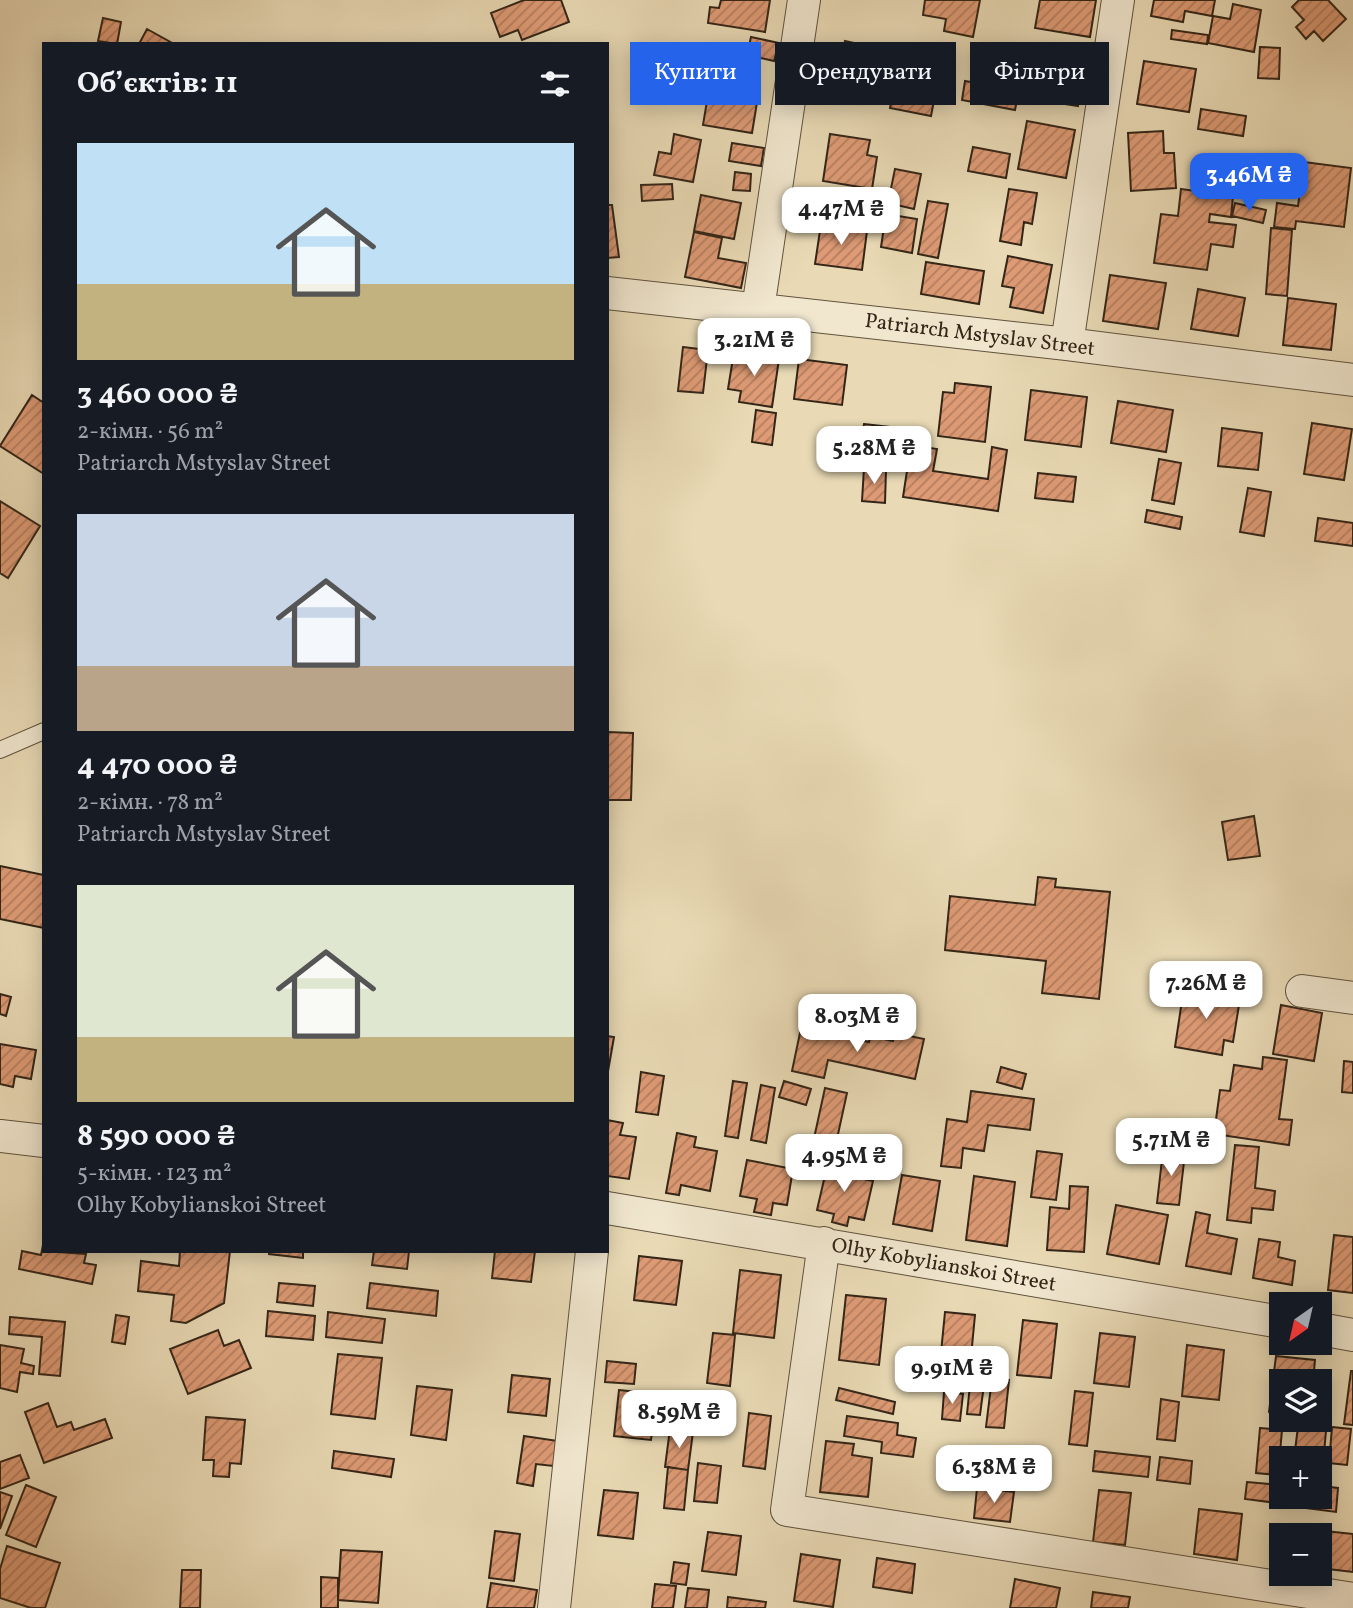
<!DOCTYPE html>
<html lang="uk">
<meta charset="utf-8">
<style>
:root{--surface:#171b24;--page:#20242c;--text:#f1f3f6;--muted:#9ea1a6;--accent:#2563eb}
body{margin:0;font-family:Vollkorn,serif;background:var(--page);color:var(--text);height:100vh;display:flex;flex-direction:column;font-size:26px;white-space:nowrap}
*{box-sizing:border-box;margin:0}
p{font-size:23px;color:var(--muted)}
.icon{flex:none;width:38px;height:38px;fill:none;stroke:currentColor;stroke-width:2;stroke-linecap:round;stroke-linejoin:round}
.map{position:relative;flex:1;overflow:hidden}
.sheet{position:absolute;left:42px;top:42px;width:567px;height:1211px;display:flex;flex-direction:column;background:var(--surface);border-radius:0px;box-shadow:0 4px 18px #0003}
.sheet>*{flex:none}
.top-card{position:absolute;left:630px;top:42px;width:618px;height:63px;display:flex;gap:14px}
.needle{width:46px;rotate:214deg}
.tools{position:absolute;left:1269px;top:1292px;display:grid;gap:14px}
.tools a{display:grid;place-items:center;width:63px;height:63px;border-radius:0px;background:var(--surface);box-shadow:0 4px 18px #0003;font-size:35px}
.price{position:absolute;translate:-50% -60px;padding:0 16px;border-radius:14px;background:#fff;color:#222;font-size:23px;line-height:46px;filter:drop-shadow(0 2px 4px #0008)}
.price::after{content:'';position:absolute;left:50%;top:42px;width:21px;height:16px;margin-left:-10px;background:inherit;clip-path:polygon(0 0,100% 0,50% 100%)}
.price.active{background:var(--accent);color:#fff}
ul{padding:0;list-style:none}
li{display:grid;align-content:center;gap:14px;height:371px;padding:0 35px}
li span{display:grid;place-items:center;height:217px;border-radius:0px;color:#555}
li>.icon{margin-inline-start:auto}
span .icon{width:126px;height:126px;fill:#fffc;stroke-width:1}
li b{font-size:30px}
h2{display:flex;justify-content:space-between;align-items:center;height:84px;padding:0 35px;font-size:30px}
.pill{padding:0 24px;border-radius:0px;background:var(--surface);box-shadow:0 4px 18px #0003;font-size:24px;line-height:63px}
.pill.active{background:var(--accent);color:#fff}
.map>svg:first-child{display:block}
.building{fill:url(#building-hatch);stroke:#332517;stroke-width:2}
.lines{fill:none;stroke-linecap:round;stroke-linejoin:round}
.service-casing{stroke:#60523e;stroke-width:18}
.minor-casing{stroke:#60523e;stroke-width:34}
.service{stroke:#f1e7cf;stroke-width:16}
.minor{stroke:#f1e7cf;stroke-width:32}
.labels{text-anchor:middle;stroke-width:6;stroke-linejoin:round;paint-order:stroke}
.street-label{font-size:21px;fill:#332517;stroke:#f1e7cf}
</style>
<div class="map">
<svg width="1353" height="1608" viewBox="0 0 1353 1608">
<defs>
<pattern id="building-hatch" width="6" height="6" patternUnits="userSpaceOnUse" patternTransform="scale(1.75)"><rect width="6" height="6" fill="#de9b75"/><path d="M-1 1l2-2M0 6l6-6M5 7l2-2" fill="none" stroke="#b57e5f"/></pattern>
</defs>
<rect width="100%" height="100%" fill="#e9dab5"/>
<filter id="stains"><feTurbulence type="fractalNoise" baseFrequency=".00286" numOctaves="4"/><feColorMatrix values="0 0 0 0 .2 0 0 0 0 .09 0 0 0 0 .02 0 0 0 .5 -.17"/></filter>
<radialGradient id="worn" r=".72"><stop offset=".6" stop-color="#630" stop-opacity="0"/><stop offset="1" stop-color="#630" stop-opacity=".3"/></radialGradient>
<path class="building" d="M524 0H561L569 22 522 40 518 30 500 37 491 13Z
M721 0H770L765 32 708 23 710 7 719 8Z
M925 0H980L973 37 944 31 946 19 923 15Z
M1040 0H1096L1090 37 1035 28Z
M1154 0H1215L1212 16 1185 11 1183 22 1151 16Z
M1299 0H1328L1346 19 1323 41 1314 31 1306 39 1296 27 1304 20 1292 7Z
M1233 4 1261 10 1254 52 1208 43 1213 16 1230 19Z
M103 18 121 22 117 44 98 41Z
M147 29 174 44H139Z
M1172 30 1208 35 1207 44 1171 39Z
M751 37 779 43 774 61 747 55Z
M845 41 895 52 889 82 874 79 872 89 836 82Z
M1260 47 1280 48 1279 79 1258 78Z
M645 50 751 62 750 74 706 69 705 84 686 81 685 92 654 89 655 76 642 75Z
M1033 58 1084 67 1078 106 1027 98Z
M1144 61 1196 69 1189 112 1137 104Z
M917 66 940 70 931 116 890 108 894 88 912 92Z
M711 77 760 84 752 133 703 125Z
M965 81 1019 90 1015 110 962 100Z
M1201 109 1246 116 1243 136 1198 129Z
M1027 121 1075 130 1066 178 1018 169Z
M1163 131 1164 153H1174L1176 188 1131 191 1128 133Z
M674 134 701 140 693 182 654 175 659 152 671 154Z
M830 134 870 140 867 155 877 157 872 189 823 181Z
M732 143 764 148 761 166 729 161Z
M973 147 1010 154 1006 178 968 171Z
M1269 154 1295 156 1293 192 1277 191V172H1268Z
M1304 162 1351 168 1344 227 1296 221 1295 229 1274 227 1277 203 1298 206Z
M895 169 921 174 914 209 888 203Z
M735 172 751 174 750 191 733 190Z
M672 184 673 199 642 201 641 185Z
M1009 189 1037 193 1032 224 1024 222 1021 245 1000 241Z
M1181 189 1233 196 1231 217 1210 214 1209 222 1236 225 1233 247 1211 244 1207 270 1154 263 1161 214 1178 216Z
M701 195 741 203 734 239 694 231Z
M928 201 948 204 938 258 918 254Z
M1235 203 1266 210 1263 223 1232 216Z
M607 205H612L619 257 607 258Z
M886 214 917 219 912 253 881 247Z
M821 224 867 231 862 270 815 264Z
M1271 228 1292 230 1287 296 1266 294Z
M694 232 722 238 718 258 746 263 741 288 685 277Z
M1008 256 1052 265 1043 313 1010 307 1014 288 1002 286Z
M926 262 984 271 979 304 921 294Z
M1110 275 1166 283 1158 329 1103 321Z
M1198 289 1245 298 1238 336 1191 329Z
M1288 298 1336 304 1331 350 1283 345Z
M683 347 708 350 703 393 678 391Z
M734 352 779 359 772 407 739 402 741 391 728 389Z
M799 359 847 365 842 405 794 399Z
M955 383 991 387 985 442 938 436 943 392 954 393Z
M1031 390 1087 397 1081 447 1025 440Z
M32 395 44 403V474L0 446Z
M1118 401 1173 410 1166 452 1111 443Z
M756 410 776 413 772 445 752 442Z
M1312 423 1352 429 1344 480 1304 474Z
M864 424 907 429 904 461 860 457Z
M1222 428 1262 433 1258 470 1218 466Z
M911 445 937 449 933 471 988 479 992 447 1007 450 998 511 903 497Z
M1159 459 1181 463 1174 504 1152 500Z
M864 468 886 470 885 503 862 501Z
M1038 473 1076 477 1073 502 1035 498Z
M1248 488 1271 492 1264 536 1240 532Z
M0 501 40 526 8 578 0 573Z
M1147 510 1182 517 1180 529 1145 522Z
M1318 518 1353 523V546L1315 541Z
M608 732 633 733 631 800H607Z
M1254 816 1260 856 1228 860 1222 822Z
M0 866 44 875V928L0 919Z
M1038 877 1056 879 1055 887 1110 892 1099 999 1042 993 1046 961 945 950 950 896 1035 905Z
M1200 985 1226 989 1224 1002 1239 1005 1233 1042 1224 1040 1222 1055 1175 1047 1183 994 1198 997Z
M0 994 11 997 6 1016 0 1014Z
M1281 1005 1322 1013 1314 1061 1273 1054Z
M801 1028 869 1042 870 1036 893 1041 895 1033 924 1039 915 1079 828 1060 824 1078 792 1071Z
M607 1036 614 1037 607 1077Z
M0 1044 36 1050 31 1079 15 1076 13 1087 0 1084Z
M1263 1057 1287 1060 1279 1119 1292 1120 1289 1145 1214 1134 1220 1090 1230 1091 1234 1065 1262 1069Z
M1344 1061 1353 1062V1093L1342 1092Z
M1001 1067 1026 1074 1022 1089 997 1082Z
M641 1072 664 1076 658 1115 636 1112Z
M733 1081 747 1083 738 1138 725 1136Z
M784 1081 811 1089 806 1105 779 1097Z
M761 1085 775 1088 766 1143 751 1140Z
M825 1088 847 1093 833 1157 811 1152Z
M971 1091 1034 1099 1030 1130 988 1125 984 1151 963 1148 961 1168 941 1166 947 1119 967 1122Z
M607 1120 623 1123 620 1135 636 1137 629 1179 607 1176Z
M677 1133 696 1137 694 1147 717 1151 710 1191 681 1185 679 1195 666 1193Z
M1235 1145 1259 1147 1255 1188 1275 1191 1273 1210 1252 1208 1251 1223 1227 1220Z
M1037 1151 1062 1154 1056 1200 1031 1197Z
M1163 1151 1185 1153 1179 1205 1157 1203Z
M829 1158 848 1162 845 1175 873 1181 864 1220 849 1217 847 1226 832 1222 834 1214 817 1210Z
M747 1160 793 1169 787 1205 773 1203 771 1215 754 1212 757 1199 740 1196Z
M902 1175 940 1181 932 1231 893 1224Z
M974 1176 1015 1182 1007 1246 966 1240Z
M1070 1186 1088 1187 1084 1252 1047 1250 1050 1207 1069 1209Z
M1116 1205 1168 1215 1159 1264 1107 1254Z
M1196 1212 1210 1215 1207 1233 1237 1239 1231 1274 1186 1266Z
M1334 1235 1353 1237V1293L1328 1290Z
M1259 1239 1280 1242 1278 1257 1295 1261 1292 1285 1253 1278Z
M43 1245 44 1251 86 1254 84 1263 96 1265 92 1284 19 1269 22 1251 41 1255Z
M180 1251H230L224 1303 186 1323 171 1321 174 1295 138 1291 141 1261 179 1266Z
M269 1251H303V1258L269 1254Z
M374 1251H409L407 1269 372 1265Z
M495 1251H535L531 1282 492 1278Z
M639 1256 682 1261 676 1305 634 1300Z
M740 1270 781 1275 774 1338 733 1333Z
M279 1283 315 1286 313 1306 277 1302Z
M370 1283 438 1291 436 1316 367 1308Z
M846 1295 886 1299 879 1365 839 1360Z
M268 1311 315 1316 313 1340 266 1336Z
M328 1312 385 1319 382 1343 326 1337Z
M945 1312 975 1315 970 1367 940 1363Z
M116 1315 129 1317 125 1344 112 1342Z
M10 1317 65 1322 60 1376 39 1374 42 1337 9 1334Z
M1023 1320 1057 1324 1051 1378 1017 1375Z
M218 1330 224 1346 239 1340 251 1368 188 1394 170 1349Z
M713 1333 735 1335 730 1386 707 1383Z
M1100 1333 1135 1337 1129 1387 1094 1383Z
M0 1345 24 1349 21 1363 34 1366 33 1374 20 1372 17 1392 0 1388Z
M1187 1345 1224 1350 1219 1400 1182 1396Z
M338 1354 382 1358 375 1419 331 1414Z
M1276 1356 1315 1360 1313 1381H1281V1414L1269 1412Z
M607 1361 636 1364 634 1384 605 1382Z
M1351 1371H1353V1425L1344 1424Z
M512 1375 550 1379 546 1416 508 1412Z
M971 1375 985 1377 980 1415 967 1414Z
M992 1378 1009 1380 1004 1428 986 1427Z
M417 1386 452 1390 446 1440 411 1435Z
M839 1388 895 1402 893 1414 836 1400Z
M619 1390 656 1394 651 1440 614 1436Z
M1075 1391 1093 1393 1087 1446 1069 1444Z
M944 1392 963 1394 960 1421 942 1419Z
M1161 1399 1179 1402 1175 1441 1157 1439Z
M48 1403 57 1427 71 1422 74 1430 105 1419 112 1438 44 1463 25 1412Z
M749 1413 771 1416 765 1469 743 1466Z
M847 1416 898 1423 897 1435 916 1438 913 1457 881 1453 882 1442 844 1436Z
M206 1417 245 1420 241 1464 230 1463 229 1477 213 1476 214 1460H203Z
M1298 1427 1326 1431 1322 1475 1320 1458H1294Z
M1332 1427 1351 1429 1347 1465 1329 1463Z
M1260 1428 1282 1430 1278 1475 1256 1473Z
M670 1429 693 1432 688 1470 665 1467Z
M524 1436 565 1442 562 1467 536 1464 533 1486 517 1483Z
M826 1441 854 1444 852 1455 872 1458 868 1497 820 1492Z
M334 1451 394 1459 391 1477 332 1468Z
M1095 1451 1150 1457 1148 1477 1093 1471Z
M20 1455 29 1478 0 1489V1462Z
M1160 1457 1192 1461 1190 1484 1157 1480Z
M698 1463 721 1466 717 1503 694 1501Z
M668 1467 688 1470 684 1510 664 1508Z
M1247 1482 1279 1485 1277 1503 1245 1499Z
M26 1485 56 1497 36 1547 6 1535Z
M1320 1486 1338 1488 1336 1512 1289 1506 1290 1496H1320Z
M977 1488 1014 1492 1010 1522 974 1518Z
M604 1490 638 1493 633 1539 598 1535Z
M1099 1490 1131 1493 1125 1545 1093 1542Z
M0 1492 12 1496 0 1529Z
M1199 1509 1242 1514 1237 1560 1194 1554Z
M1306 1529 1353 1534V1572L1320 1568V1535H1306Z
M495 1531 520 1534 514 1581 489 1578Z
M708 1532 741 1536 736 1575 702 1571Z
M7 1546 60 1563 45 1608H31L0 1598V1569Z
M341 1550 382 1552 378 1603 338 1600Z
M801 1554 840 1560 833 1607 794 1601Z
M877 1558 915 1564 912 1593 873 1587Z
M674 1562 689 1564 686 1585 671 1583Z
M182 1570H201L200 1608H180Z
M321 1577 338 1578V1608H321Z
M1015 1579 1060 1588 1056 1608H1010Z
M491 1583 537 1590 534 1608H487Z
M655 1584 676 1586 673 1608H652Z
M688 1588 709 1590 707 1608H685Z
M1093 1592 1130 1597 1128 1608H1091Z
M728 1597 766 1602 765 1608H727Z"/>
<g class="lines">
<g class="service-casing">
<path id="service" d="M0 750 44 731"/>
</g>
<g class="minor-casing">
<path id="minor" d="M607 293 1067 344 1353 380
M758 309 804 0
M1067 344 1118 0
M1302 991 1353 998
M0 1136 44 1141
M607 1208 1281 1322
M824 1243 787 1510 1353 1599
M1320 1329 1353 1335
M554 1608 592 1251"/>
</g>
<use href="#service" class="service"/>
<use href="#minor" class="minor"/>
</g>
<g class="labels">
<g class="street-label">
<text transform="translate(980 334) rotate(7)" y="7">Patriarch Mstyslav Street</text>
<text transform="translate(944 1264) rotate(10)" y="7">Olhy Kobylianskoi Street</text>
</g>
</g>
<rect width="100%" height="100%" filter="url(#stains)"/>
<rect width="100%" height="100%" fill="url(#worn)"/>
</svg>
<div class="tools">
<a><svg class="needle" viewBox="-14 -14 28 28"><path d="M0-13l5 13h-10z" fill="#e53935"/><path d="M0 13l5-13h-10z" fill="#9ea1a6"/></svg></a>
<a><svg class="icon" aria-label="layers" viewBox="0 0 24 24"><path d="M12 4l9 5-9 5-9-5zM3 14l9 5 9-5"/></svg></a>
<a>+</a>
<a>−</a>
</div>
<b class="price active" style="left:1249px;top:213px">3.46M ₴</b>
<b class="price" style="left:841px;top:247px">4.47M ₴</b>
<b class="price" style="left:754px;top:378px">3.21M ₴</b>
<b class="price" style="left:874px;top:486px">5.28M ₴</b>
<b class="price" style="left:1206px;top:1021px">7.26M ₴</b>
<b class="price" style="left:857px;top:1054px">8.03M ₴</b>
<b class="price" style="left:1171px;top:1178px">5.71M ₴</b>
<b class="price" style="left:844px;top:1194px">4.95M ₴</b>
<b class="price" style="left:952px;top:1406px">9.91M ₴</b>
<b class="price" style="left:679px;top:1450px">8.59M ₴</b>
<b class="price" style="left:994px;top:1505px">6.38M ₴</b>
<div class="top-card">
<a class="pill active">Купити</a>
<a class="pill">Орендувати</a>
<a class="pill">Фільтри</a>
</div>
<section class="sheet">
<h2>Об’єктів: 11<svg class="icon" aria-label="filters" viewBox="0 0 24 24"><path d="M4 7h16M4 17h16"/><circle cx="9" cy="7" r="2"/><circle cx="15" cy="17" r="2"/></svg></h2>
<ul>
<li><span style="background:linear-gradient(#bfe0f5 65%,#c2b280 0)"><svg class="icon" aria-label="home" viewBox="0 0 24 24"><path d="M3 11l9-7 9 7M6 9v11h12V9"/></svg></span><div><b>3 460 000 ₴</b><p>2-кімн. · 56 m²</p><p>Patriarch Mstyslav Street</p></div></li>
<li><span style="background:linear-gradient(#c9d6e8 70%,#b9a48a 0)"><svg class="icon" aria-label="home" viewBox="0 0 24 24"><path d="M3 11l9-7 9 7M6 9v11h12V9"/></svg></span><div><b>4 470 000 ₴</b><p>2-кімн. · 78 m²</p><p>Patriarch Mstyslav Street</p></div></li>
<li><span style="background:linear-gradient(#dfe7d0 70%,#c2b280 0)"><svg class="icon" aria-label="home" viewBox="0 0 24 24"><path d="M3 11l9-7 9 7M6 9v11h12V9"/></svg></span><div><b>8 590 000 ₴</b><p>5-кімн. · 123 m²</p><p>Olhy Kobylianskoi Street</p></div></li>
</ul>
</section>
</div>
